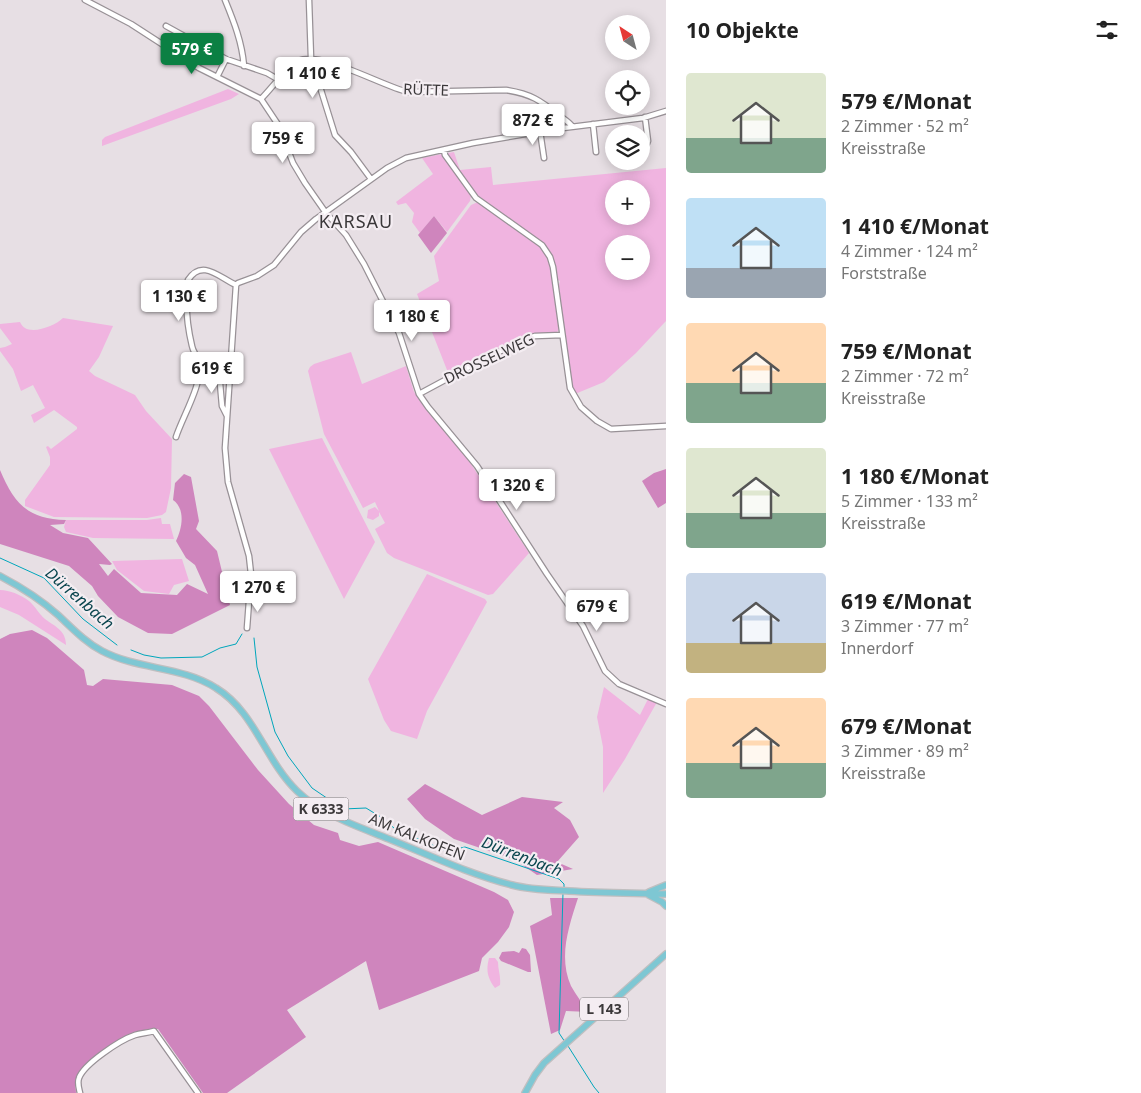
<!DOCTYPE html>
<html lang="de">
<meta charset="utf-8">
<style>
:root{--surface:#fff;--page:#f2f2f2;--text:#222;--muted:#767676;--accent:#0b8043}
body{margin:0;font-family:"Noto Sans",sans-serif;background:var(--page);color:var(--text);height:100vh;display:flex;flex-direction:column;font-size:19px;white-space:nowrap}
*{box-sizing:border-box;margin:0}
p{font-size:16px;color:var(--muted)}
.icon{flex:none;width:28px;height:28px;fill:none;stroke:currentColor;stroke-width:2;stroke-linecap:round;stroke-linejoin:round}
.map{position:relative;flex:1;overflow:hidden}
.sheet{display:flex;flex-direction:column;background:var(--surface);width:475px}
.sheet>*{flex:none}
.needle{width:32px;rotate:324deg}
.fabs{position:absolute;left:605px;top:15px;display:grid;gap:10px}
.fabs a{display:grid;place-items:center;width:45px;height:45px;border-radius:50%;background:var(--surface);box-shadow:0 2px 12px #0003;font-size:25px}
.price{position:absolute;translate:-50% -42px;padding:0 11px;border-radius:5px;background:#fff;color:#222;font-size:16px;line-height:32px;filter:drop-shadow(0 1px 2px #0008)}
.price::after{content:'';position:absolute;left:50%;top:30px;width:15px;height:11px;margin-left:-8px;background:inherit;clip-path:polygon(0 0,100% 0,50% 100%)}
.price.on{background:var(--accent);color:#fff}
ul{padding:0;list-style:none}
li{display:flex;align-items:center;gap:15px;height:125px;padding:0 20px}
li span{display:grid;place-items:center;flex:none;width:140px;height:100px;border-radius:5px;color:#555}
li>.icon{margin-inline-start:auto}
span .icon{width:60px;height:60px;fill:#fffc;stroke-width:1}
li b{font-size:21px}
h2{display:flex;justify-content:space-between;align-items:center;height:60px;padding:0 20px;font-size:21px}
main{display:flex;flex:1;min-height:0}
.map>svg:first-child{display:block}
.green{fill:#f0b4e0;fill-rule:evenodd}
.forest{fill:#cf85bd}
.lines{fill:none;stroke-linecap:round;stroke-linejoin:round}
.stream{stroke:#00a6bb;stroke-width:1}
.minor-casing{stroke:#989196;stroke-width:7}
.major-casing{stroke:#c0bfc0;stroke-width:8}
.minor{stroke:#fff;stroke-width:4.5}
.major{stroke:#7ec7d3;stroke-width:5.5}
.labels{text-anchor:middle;stroke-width:4.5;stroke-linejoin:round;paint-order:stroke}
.shield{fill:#f4edf2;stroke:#726e71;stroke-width:1}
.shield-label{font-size:14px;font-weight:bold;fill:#3b383a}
.street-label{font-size:15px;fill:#3b383a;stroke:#f4edf2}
.water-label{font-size:16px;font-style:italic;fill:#0a454e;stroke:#f4edf2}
.quarter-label{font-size:18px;letter-spacing:1px;fill:#3b383a;stroke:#f4edf2}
</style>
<main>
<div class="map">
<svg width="666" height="1093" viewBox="0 0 666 1093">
<rect width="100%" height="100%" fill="#e7dfe4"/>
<path class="green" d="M228 89 239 94 231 99 102 146V140L105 137Z
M454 152 460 170 491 167 493 185 666 168V321L636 353 604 382 575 394 571 386 558 288 560 281 556 279 550 254 479 198 472 191 447 155 448 153ZM614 189H641V216H614ZM614 244H641V271H614Z
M442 154 470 193 471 196 470 201 447 232 434 216 420 233 412 222 414 213 406 203 398 205 396 202 433 174 422 158Z
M478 202 538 244 547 254 551 263 560 327 556 334 534 335 512 343 449 375 417 294 439 281 434 256 471 205Z
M63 318 113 326 99 357 89 371 95 376 135 395 146 411 172 439 171 488 166 512 162 515 147 518 54 517 25 506V500L50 465V457L46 447 48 446 51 449 77 429V427L54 410 34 423 31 415 45 408 33 385 21 391 13 369 0 351V348L5 347 12 344 0 328V324L20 322C21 324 23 327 25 328 35 334 56 325 63 318Z
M351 352 362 384 406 366 414 392 448 436 469 461 529 553 493 594 488 595 394 558 387 553 375 529 385 523 379 512V516L373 520 367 518 368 510 375 507 379 511 375 502 363 508 324 434 308 371 310 367 314 364Z
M322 438 375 542 344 599 269 449Z
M161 518 162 524H170L174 539 93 538 66 532 64 527 66 520H147Z
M182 559 189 581 174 585 169 594 144 591 117 570 112 561Z
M427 574 485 599 487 602 427 711 417 739 391 731 384 720 368 679Z
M0 590C10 590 21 595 29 601 35 606 39 614 45 619 54 626 66 630 66 645L19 615 0 607Z
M604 687 640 715 648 699 657 702 625 759 603 793V747L597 717Z
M489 958H495L498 962C498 970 501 976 500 985L495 988C487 977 486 970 489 958Z"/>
<path class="forest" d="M434 216 447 233 431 253 418 235Z
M666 469V503L658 508 642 481 654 473Z
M0 470C14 503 27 519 66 520L64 524 50 525 63 533 88 538 112 564 110 565 99 564 108 576 114 569 141 593 177 595 187 584 208 594 195 565 186 558 176 541C182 529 186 509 173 500L175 483 184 474 191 477 199 521 196 529 217 551 230 605 172 634 148 633 118 617 98 596 92 586 69 566 0 544Z
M32 630 47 638 84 670 87 685 93 686 103 679 172 685 199 696 209 706 258 770 289 804 314 825 338 833 340 840 359 846 378 842 494 892 508 900 514 912 509 927 498 942 482 958 479 971 379 1010 366 961 287 1010 306 1037 227 1093H203L158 1029C151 1029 142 1030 135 1032 121 1038 82 1064 76 1078 74 1082 76 1088 76 1093H0V639L10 634Z
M425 784 482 815 522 797 563 802 554 808 570 820 579 837 557 862 573 869 537 875 515 860 454 839 425 819 407 799Z
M550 898H578C569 926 558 957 571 986 576 995 583 1004 589 1012L566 1011 560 1030 551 1034 530 926 552 915Z
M522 948 526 949 530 955 531 972H528L501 961 499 958 502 952 514 951 519 953Z"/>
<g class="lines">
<path class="stream" d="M0 558 44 578 83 619 117 645
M254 638 257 667 275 732 288 756 312 788 343 809 366 808 384 819 395 829 446 851 465 847 559 879 564 884V889
M131 650 144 655 161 658 202 657 220 648 236 644 242 634
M563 893 559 1033 565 1042
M568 1046 594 1087 599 1093"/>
<g class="minor-casing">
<path id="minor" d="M85 0 131 24 199 68 261 99 279 126 293 163 305 183 326 213 346 235 364 264 399 333 419 394 428 407 477 466 547 574 583 626 605 671 619 684 666 704
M225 0C234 22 242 42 244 66
M309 0 311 58 335 135 351 152 371 179
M166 26 226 59 267 73 279 80
M217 77 226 59
M261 99C273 87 284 70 299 61 320 50 384 87 408 92L506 90C531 94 540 100 560 116 564 119 569 122 572 126
M645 117 648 141 646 146
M593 124 596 152
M540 131 544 158
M444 150 445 155 476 198 542 245 550 257 553 267 570 388 581 407 597 421 611 429 666 426
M199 363 211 365 219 372 222 406 227 416
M419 394 484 359 526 339 535 336 562 335
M176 437C182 418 203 383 199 364 198 357 193 352 192 346 187 325 185 301 188 280 202 258 220 278 236 285
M247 628 251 574 249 556 228 482 225 448 236 285 238 283 257 276 274 265 301 232 316 219 387 168 406 158 473 143 555 129 643 118 666 111
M80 1093C79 1088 77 1083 79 1078 84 1064 120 1040 135 1035 141 1033 148 1033 154 1031L198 1093"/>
</g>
<g class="major-casing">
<path id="major" d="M0 576C21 587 40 599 58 615 72 628 85 642 102 651 138 670 182 666 216 688 255 712 265 760 297 791 322 815 357 826 389 839 429 855 469 874 512 885 531 890 550 890 569 891 602 893 634 893 666 894
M649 892 666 885
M647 894 662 902 666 906
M525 1093 535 1075 544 1063 666 954"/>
</g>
<use href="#minor" class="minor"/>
<use href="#major" class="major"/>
</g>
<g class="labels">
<g class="shield">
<rect x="293.5" y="797.5" width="55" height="23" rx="4"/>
<rect x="580" y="997.5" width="48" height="23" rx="4"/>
</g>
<g class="shield-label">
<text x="321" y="814">K 6333</text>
<text x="604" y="1014">L 143</text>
</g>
<g class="street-label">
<text transform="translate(426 90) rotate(2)" y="5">RÜTTE</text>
<text transform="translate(489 359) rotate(-25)" y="5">DROSSELWEG</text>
<text transform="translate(417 837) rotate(22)" y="5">AM KALKOFEN</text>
</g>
<g class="water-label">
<text transform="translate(80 598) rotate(41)" y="6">Dürrenbach</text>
<text transform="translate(522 856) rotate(21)" y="6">Dürrenbach</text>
</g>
<g class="quarter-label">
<text x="356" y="228">KARSAU</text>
</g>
</g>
</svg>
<div class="fabs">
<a><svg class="needle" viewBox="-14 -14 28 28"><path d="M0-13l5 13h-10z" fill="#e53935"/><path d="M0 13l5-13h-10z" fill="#767676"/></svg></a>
<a><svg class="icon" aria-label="locate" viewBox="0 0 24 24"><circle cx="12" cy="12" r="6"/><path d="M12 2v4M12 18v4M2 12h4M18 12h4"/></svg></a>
<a><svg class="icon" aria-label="layers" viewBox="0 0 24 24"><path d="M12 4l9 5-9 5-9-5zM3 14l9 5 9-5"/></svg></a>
<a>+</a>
<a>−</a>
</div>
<b class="price on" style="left:192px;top:75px">579 €</b>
<b class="price" style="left:313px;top:99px">1 410 €</b>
<b class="price" style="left:533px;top:146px">872 €</b>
<b class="price" style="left:283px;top:164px">759 €</b>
<b class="price" style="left:179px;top:322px">1 130 €</b>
<b class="price" style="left:412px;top:342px">1 180 €</b>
<b class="price" style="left:212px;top:394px">619 €</b>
<b class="price" style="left:517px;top:511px">1 320 €</b>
<b class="price" style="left:258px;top:613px">1 270 €</b>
<b class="price" style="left:597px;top:632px">679 €</b>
</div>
<section class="sheet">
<h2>10 Objekte<svg class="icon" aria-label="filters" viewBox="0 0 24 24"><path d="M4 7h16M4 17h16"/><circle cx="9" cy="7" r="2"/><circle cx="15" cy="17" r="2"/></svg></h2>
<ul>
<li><span style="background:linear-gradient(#dfe7d0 65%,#7fa58c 0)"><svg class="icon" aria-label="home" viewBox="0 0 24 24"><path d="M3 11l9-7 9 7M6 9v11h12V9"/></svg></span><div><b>579 €/Monat</b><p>2 Zimmer · 52 m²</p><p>Kreisstraße</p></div></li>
<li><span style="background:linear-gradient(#bfe0f5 70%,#9aa5b1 0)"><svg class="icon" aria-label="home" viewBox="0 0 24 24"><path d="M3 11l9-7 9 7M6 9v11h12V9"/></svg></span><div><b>1 410 €/Monat</b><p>4 Zimmer · 124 m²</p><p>Forststraße</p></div></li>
<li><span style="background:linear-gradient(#ffd9b3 60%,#7fa58c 0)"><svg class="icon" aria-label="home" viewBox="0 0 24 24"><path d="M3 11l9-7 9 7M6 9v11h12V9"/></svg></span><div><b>759 €/Monat</b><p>2 Zimmer · 72 m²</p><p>Kreisstraße</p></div></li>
<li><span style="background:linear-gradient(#dfe7d0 65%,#7fa58c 0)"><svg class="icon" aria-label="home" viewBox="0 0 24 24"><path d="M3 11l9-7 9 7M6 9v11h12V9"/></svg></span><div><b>1 180 €/Monat</b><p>5 Zimmer · 133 m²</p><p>Kreisstraße</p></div></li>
<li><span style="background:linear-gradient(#c9d6e8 70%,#c2b280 0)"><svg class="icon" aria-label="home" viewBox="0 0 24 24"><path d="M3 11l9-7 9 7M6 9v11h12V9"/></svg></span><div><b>619 €/Monat</b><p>3 Zimmer · 77 m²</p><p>Innerdorf</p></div></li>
<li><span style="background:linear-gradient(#ffd9b3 65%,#7fa58c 0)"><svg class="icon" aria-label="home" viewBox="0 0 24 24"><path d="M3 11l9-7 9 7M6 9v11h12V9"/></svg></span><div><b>679 €/Monat</b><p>3 Zimmer · 89 m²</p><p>Kreisstraße</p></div></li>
</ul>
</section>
</main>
